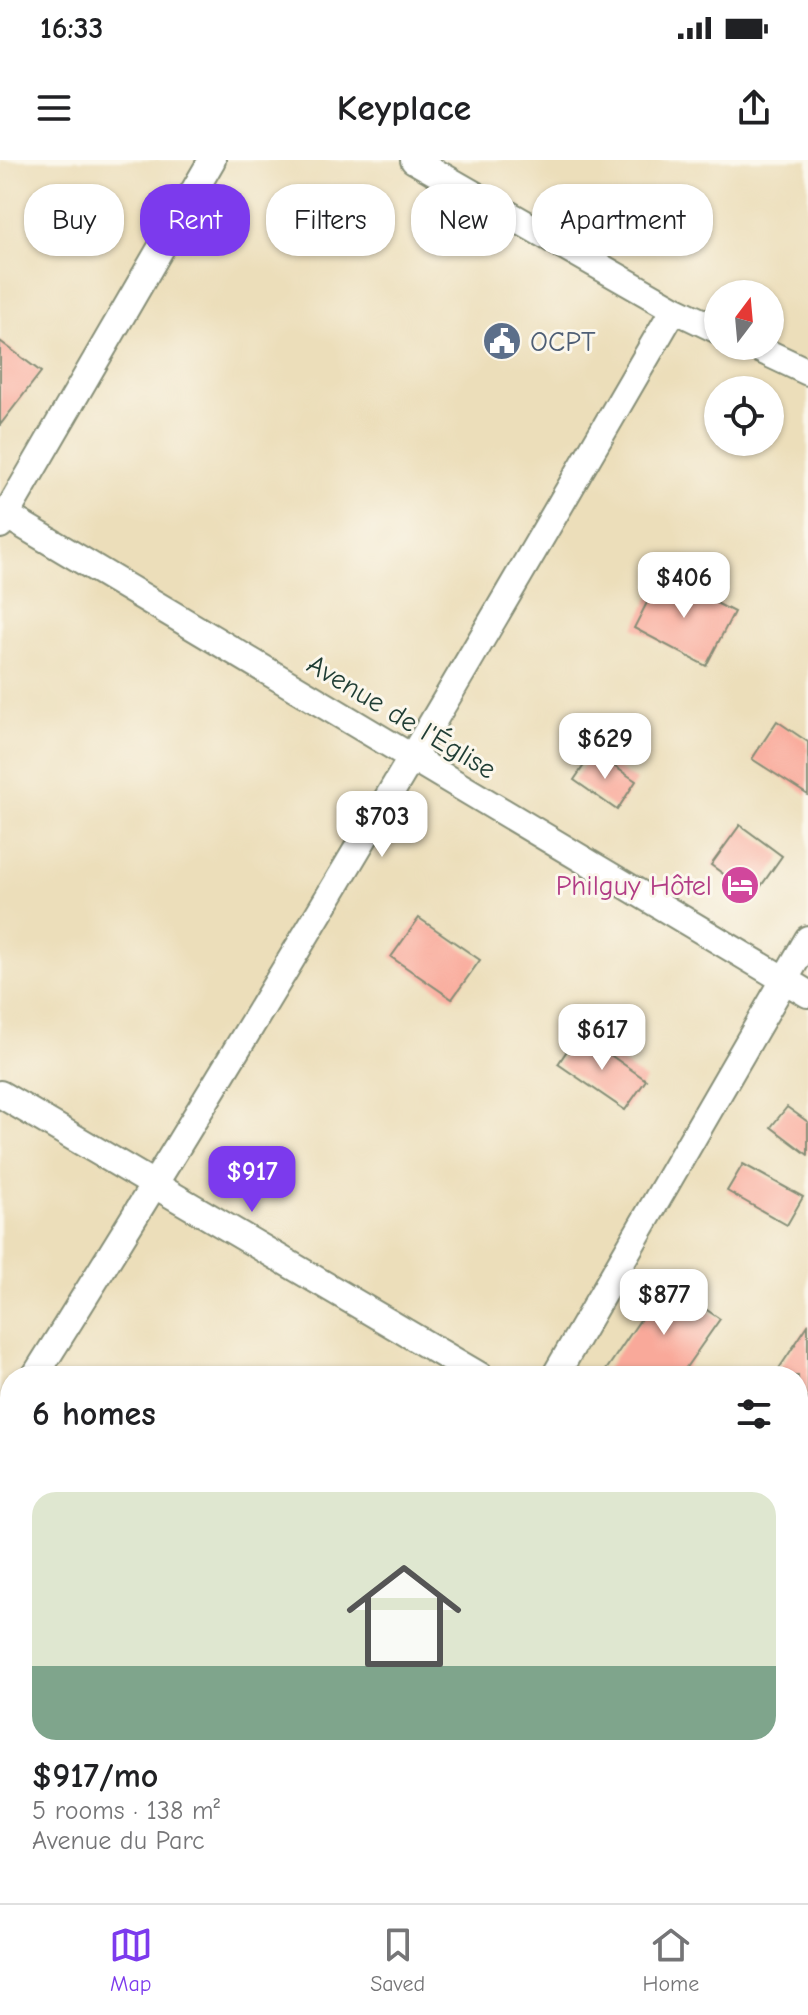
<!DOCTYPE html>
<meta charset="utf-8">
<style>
:root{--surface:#fff;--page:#f6f6f6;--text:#202124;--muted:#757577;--line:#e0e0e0;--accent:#7c3aed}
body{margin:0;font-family:"Comic Neue",sans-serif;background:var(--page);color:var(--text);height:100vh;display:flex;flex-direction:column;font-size:30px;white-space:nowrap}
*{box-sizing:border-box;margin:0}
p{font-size:26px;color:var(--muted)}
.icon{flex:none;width:44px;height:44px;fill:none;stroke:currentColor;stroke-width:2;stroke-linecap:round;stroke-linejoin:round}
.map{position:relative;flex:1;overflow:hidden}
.details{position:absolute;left:0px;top:1206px;width:808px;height:538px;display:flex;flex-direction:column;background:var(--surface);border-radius:32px 32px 0 0;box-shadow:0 2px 6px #0004}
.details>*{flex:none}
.guide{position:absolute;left:24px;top:24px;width:760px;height:72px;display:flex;gap:16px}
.needle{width:52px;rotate:16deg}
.tools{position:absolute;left:704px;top:120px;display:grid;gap:16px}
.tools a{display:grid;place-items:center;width:80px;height:80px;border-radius:50%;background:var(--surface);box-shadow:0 2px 6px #0004;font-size:40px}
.price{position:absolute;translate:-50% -68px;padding:0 18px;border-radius:16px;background:#fff;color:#222;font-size:26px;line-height:52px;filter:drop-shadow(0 2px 4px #0008)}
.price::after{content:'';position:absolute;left:50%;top:48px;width:24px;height:18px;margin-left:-12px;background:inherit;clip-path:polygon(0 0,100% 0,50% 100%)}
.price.on{background:var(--accent);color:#fff}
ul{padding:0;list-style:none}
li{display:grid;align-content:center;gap:16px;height:424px;padding:0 32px}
li span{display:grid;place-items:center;height:248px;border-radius:24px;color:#555}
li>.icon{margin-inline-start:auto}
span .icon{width:144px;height:144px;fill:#fffc;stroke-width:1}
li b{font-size:34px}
h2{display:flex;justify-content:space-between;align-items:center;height:96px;padding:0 32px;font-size:34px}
.pill{padding:0 28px;border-radius:32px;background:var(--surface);box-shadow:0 2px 6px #0004;font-size:28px;line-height:72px}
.pill.on{background:var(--accent);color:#fff}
.status{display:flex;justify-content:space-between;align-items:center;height:56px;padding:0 40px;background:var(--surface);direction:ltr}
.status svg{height:22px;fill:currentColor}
header{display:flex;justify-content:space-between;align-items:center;height:104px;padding:0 32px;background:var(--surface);font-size:36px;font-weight:700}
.menu{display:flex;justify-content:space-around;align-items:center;height:112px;border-top:2px solid var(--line);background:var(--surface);font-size:22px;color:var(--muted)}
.menu a{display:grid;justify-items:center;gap:4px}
.menu .on{color:var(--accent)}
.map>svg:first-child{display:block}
.building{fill:#f9a99a}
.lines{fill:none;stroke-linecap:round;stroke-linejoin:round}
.street-casing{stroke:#868e77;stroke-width:30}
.street{stroke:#fff;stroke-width:26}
.labels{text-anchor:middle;stroke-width:6;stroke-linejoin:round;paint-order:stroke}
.service-label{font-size:28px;fill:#4e5e75;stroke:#fbf7ec;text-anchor:start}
.street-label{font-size:28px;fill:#1f3d34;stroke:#fbf7ec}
.hotel-label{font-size:28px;fill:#b23c85;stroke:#fbf7ec;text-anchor:end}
</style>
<div class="status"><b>16:33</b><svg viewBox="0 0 49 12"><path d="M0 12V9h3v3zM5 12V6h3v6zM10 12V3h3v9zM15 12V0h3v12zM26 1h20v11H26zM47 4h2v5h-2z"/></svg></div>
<header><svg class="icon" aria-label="menu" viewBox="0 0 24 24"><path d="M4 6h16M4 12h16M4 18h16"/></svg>Keyplace<svg class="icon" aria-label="share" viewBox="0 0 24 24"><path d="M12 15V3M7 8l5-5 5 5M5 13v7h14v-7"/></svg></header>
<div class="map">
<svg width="808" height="1743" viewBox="0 0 808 1743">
<rect width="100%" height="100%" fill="#fbf7ec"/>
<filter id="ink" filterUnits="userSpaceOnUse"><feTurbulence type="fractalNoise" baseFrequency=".0125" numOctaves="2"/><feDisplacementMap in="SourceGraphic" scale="16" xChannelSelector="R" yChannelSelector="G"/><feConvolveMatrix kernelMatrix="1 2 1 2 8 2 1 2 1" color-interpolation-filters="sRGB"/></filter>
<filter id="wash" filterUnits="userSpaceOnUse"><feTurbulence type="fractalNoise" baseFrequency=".006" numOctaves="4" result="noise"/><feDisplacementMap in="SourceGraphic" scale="32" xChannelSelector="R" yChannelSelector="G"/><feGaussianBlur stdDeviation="1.8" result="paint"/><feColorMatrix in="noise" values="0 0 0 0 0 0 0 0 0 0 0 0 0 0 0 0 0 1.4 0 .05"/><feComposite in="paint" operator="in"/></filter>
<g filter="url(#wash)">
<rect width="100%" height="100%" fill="#ecdeba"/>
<g id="blocks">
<path class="building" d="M0 181 41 212 0 265Z
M661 415 734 452 706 506 634 468Z
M777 561 808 582V635L752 599Z
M593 592 636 621 617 650 574 620Z
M740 665 782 696 754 736 711 705Z
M419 758 480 800 452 839 391 797Z
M579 873 646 920 625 950 558 904Z
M787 947 808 962V995L771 967Z
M743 1004 803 1037 787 1065 727 1031Z
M666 1122 720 1159 680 1216H602Z
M808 1165V1255L798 1248V1216H774Z
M10 1673V1704L0 1697V1691Z
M59 1734H184L178 1743H74Z
M272 1734H298L313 1743H267Z"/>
</g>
</g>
<g filter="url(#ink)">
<use href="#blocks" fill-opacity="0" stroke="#868e77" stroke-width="2"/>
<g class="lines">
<g class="street-casing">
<path id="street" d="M414 0 674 149 718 170
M753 186 808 212
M6 355 808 834
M0 365 212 0
M0 934 480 1216
M35 1216C256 865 466 508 674 149
M555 1216 808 779
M0 1271 10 1255
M798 1404 808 1410
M798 1524 808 1507
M211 1743 217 1734
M664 1743 669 1734"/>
</g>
<use href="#street" class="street"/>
</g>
</g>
<defs>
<g id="civic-disc" transform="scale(2)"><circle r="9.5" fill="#5c6f8a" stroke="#fbf7ec"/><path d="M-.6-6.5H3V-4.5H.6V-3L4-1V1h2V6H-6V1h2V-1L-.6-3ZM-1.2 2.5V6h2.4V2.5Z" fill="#fff"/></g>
<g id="hotel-disc" transform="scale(2)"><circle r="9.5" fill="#d1479c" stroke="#fbf7ec"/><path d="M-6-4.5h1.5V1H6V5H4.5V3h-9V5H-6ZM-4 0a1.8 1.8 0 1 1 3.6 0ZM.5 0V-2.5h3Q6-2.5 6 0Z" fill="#fff"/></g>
</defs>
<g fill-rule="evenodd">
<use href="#civic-disc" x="502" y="181"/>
<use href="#hotel-disc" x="740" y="725"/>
</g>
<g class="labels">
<g class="service-label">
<text x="530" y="191">OCPT</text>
</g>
<g class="street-label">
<text transform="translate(402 556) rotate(31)" y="10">Avenue de l'Église</text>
</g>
<g class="hotel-label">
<text x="712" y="735">Philguy Hôtel</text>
</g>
</g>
</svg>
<div class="tools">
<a><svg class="needle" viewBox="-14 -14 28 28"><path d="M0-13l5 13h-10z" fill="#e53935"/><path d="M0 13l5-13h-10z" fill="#757577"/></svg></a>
<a><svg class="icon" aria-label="locate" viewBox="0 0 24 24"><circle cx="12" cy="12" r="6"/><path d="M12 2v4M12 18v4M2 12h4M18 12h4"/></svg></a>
</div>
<b class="price" style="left:684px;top:460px">$406</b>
<b class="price" style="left:605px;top:621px">$629</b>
<b class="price" style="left:382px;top:699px">$703</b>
<b class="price" style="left:602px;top:912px">$617</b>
<b class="price on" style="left:252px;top:1054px">$917</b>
<b class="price" style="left:664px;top:1177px">$877</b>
<div class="guide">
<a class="pill">Buy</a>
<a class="pill on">Rent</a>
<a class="pill">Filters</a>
<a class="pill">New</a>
<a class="pill">Apartment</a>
</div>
<section class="details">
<h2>6 homes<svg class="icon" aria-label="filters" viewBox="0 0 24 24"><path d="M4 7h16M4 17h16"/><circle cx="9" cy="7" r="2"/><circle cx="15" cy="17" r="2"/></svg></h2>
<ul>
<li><span style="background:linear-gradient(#dfe7d0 70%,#7fa58c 0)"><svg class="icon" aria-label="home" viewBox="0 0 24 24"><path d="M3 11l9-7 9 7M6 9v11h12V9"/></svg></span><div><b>$917/mo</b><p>5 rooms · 138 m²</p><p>Avenue du Parc</p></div></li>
</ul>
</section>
</div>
<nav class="menu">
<a class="on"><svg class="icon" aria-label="map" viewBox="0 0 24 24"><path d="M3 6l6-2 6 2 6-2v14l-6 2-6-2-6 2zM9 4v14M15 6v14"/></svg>Map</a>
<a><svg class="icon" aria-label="saved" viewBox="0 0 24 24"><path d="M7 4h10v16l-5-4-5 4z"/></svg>Saved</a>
<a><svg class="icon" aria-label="home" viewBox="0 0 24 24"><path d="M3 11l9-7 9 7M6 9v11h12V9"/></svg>Home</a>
</nav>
